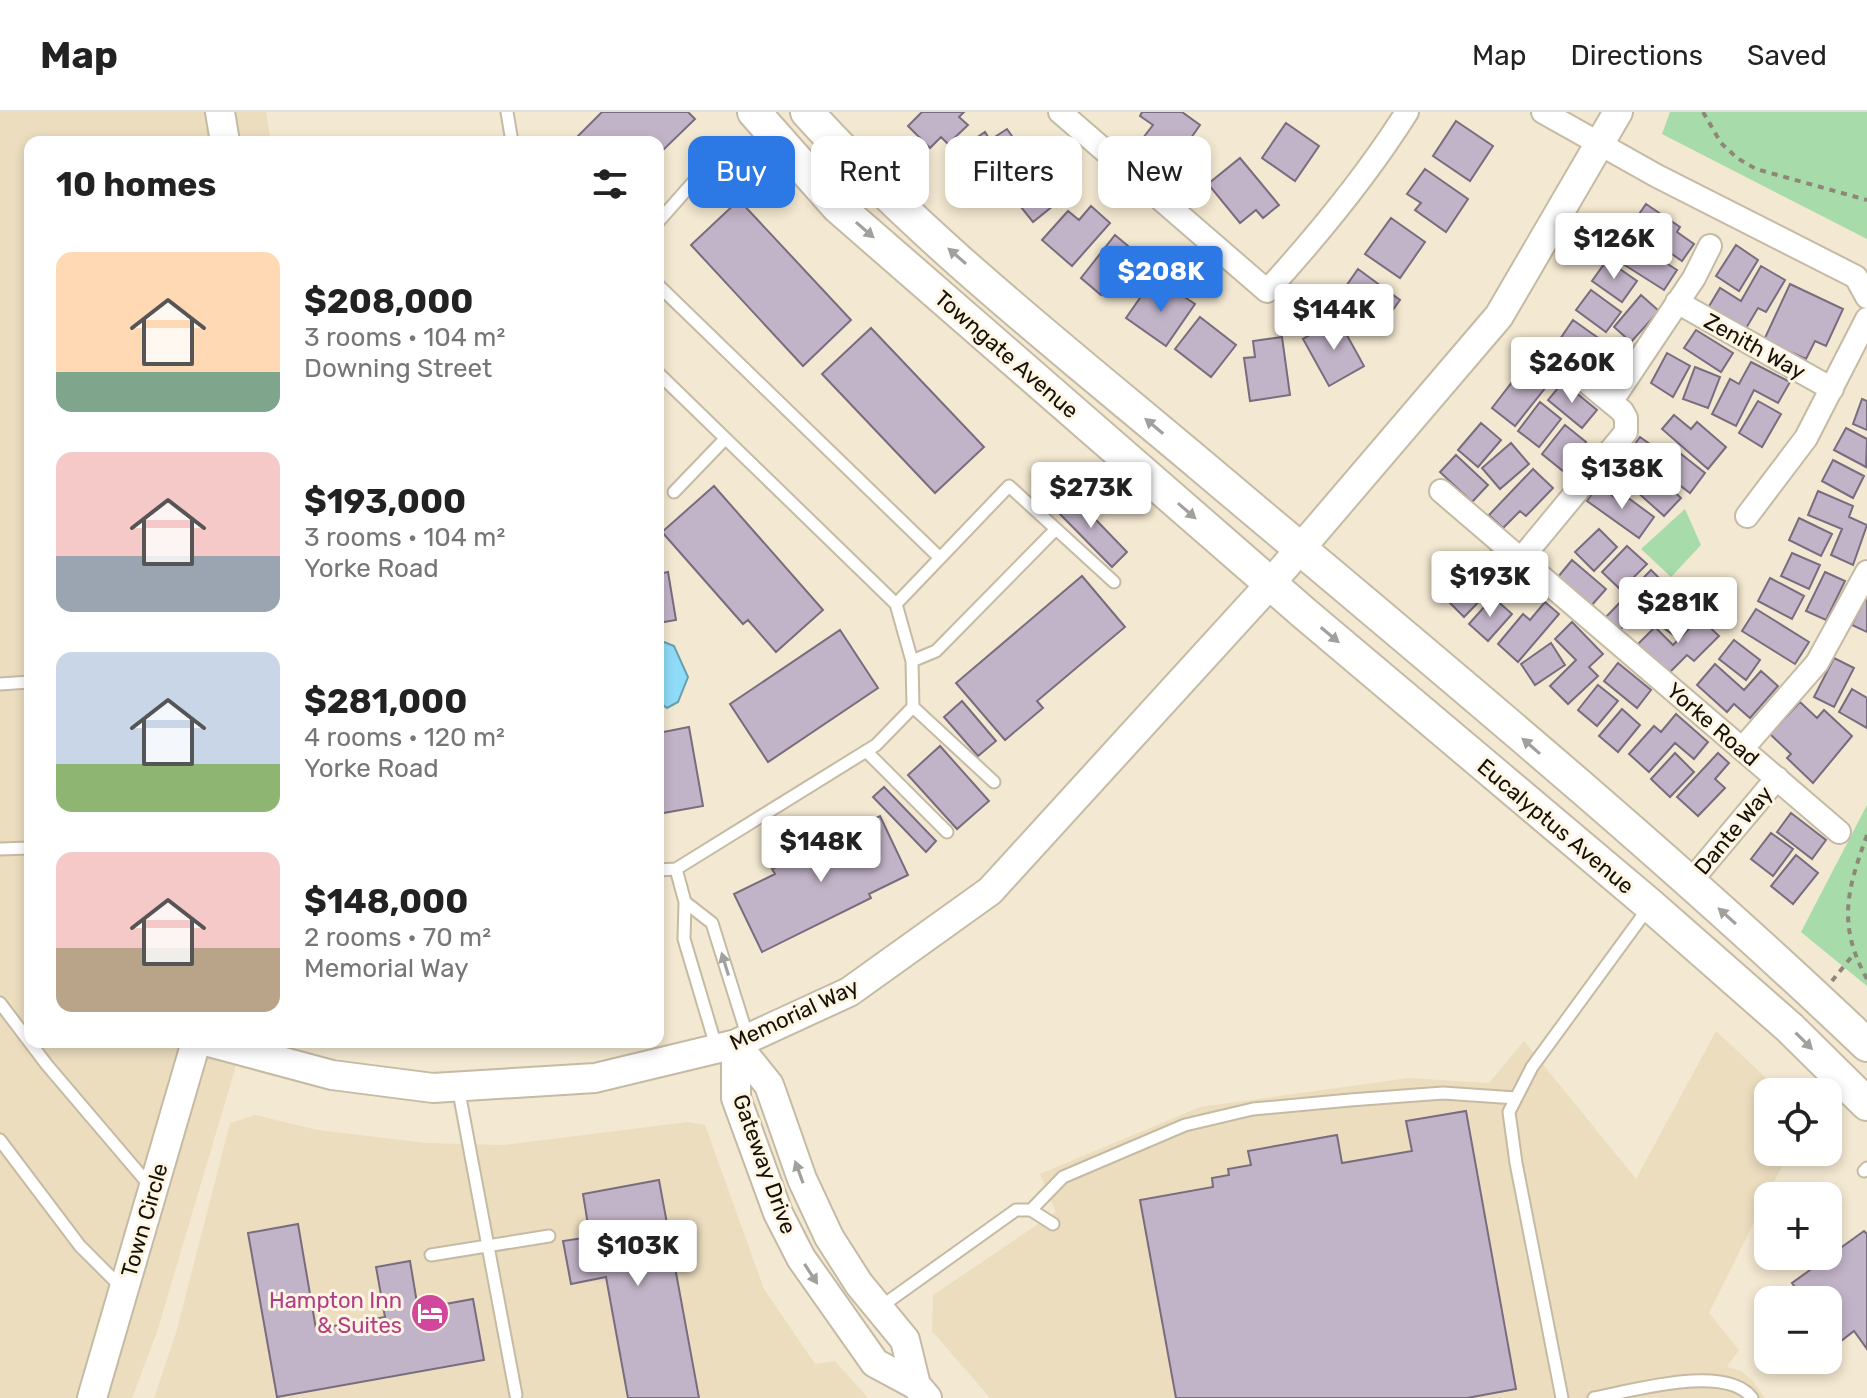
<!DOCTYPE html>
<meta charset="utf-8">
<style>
:root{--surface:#fff;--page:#f6f6f6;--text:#222;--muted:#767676;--line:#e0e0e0;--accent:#2c79e5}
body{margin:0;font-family:Rubik,sans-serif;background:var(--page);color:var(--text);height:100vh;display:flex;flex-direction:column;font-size:30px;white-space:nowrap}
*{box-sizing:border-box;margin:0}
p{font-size:26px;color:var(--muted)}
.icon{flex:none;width:44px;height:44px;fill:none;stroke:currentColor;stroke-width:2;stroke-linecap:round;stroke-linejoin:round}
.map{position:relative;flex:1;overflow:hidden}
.drawer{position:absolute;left:24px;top:24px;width:640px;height:912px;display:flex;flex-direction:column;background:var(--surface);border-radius:16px;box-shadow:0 4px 12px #0003}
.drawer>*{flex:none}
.banner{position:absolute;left:688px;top:24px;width:760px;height:72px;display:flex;gap:16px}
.buttons{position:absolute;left:1754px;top:966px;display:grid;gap:16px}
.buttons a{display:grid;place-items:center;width:88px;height:88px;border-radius:16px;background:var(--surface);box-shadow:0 4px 12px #0003;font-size:40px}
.price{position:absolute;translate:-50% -68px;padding:0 18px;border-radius:8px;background:#fff;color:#222;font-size:26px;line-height:52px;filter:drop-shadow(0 2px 4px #0008)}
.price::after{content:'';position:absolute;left:50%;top:48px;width:24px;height:18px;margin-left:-12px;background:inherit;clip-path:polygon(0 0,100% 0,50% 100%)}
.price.active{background:var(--accent);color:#fff}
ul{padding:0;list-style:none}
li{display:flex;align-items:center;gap:24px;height:200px;padding:0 32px}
li span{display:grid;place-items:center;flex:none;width:224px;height:160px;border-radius:16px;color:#555}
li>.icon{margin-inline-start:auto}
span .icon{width:96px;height:96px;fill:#fffc;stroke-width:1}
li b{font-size:34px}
h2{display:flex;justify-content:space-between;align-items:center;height:96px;padding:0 32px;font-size:34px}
.tag{padding:0 28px;border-radius:16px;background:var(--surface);box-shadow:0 4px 12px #0003;font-size:28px;line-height:72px}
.tag.active{background:var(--accent);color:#fff}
header{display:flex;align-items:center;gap:48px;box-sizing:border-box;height:112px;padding:0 40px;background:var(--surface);border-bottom:2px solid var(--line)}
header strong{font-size:38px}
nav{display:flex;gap:44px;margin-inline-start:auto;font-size:28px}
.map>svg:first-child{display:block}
.built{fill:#ecddbf}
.green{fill:#a7dbaa}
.water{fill:#8fdcf8;stroke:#6a9fb0;stroke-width:2}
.building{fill:#c2b4c8;stroke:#796c7f;stroke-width:2}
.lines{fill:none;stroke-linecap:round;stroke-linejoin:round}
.service-casing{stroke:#c5baa4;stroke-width:15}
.minor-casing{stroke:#c5baa4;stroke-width:26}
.tertiary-casing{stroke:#c5baa4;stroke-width:32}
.secondary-casing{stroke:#c5baa4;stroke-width:36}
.path{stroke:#8e8676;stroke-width:4;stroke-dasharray:6 6;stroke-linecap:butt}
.service{stroke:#fff;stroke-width:11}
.minor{stroke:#fff;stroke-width:22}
.tertiary{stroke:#fff;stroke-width:28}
.secondary{stroke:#fff;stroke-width:32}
.oneway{fill:#a1a09d}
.labels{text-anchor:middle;stroke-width:6;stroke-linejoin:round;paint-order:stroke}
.street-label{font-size:22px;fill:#151109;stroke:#fff5e3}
.hotel-label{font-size:22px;fill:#b23c85;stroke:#fff5e3;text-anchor:end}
</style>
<header>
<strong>Map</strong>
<nav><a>Map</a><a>Directions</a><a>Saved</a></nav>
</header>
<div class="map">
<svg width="1867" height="1286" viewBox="0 0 1867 1286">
<rect width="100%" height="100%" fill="#f3e8d1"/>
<path class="built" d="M0 0H266L271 30H30V930H243L157 1220 132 1286H0Z
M1716 919 1781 980H1768V1040H1789L1709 1201 1739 1238 1727 1255 1741 1259 1752 1268 1765 1286H990L932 1219 933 1183 1056 1100 1040 1062 1200 995 1409 966 1489 971 1524 929 1636 1067Z
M255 1003 318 1018 426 1031 504 1033 688 1010 705 1013 764 1177 815 1252 835 1249 868 1286H154L176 1221 230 1011Z"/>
<path class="green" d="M1670 0H1867V127L1662 22Z
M1685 397 1701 433 1671 465 1641 437Z
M1867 693V874L1801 820Z"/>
<path class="water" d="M664 530 674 534 688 565 678 590 667 596 658 589V531Z"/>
<path class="building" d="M602 0H688L695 7 658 43V30H572Z
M922 0H964L959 5 968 13 948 32 941 25 930 36 908 14Z
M1142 0H1182L1200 13 1175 49 1143 26 1153 13 1140 4Z
M1456 9 1493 34 1470 69 1433 44Z
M1286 11 1319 34 1295 69 1262 46Z
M1007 17 1026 44 975 78 959 55 968 49 960 37 985 20 990 28Z
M1240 46 1279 93 1263 106 1256 98 1240 111 1208 72Z
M1037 47 1055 68 1047 75 1059 89 1033 110 1004 74Z
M1425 57 1468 87 1446 120 1415 98 1421 91 1407 82Z
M739 88 851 208 803 254 691 133Z
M1646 92 1680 115 1677 120 1694 132 1682 149 1631 114Z
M1091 94 1110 111 1072 154 1042 128 1068 99 1079 108Z
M1391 106 1425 130 1400 166 1365 142Z
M1115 123 1152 154 1128 184 1112 170 1101 183 1081 166Z
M1624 124 1677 158 1664 178 1612 145Z
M1736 133 1758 148 1739 179 1716 164Z
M1607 148 1637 169 1622 190 1592 169Z
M1761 154 1785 168 1766 200 1758 196 1745 218 1708 196 1720 176 1741 189Z
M1358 157 1400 188 1375 222 1345 201 1354 189 1342 180Z
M1790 172 1843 197 1826 234 1815 229 1806 247 1764 228Z
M1147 176 1163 187 1171 176 1195 192 1166 234 1126 206Z
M1591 178 1621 200 1606 220 1576 198Z
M1641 183 1659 199 1631 230 1614 215Z
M1200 205 1236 233 1211 265 1175 237Z
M1338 207 1364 254 1329 274 1303 227Z
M1573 208 1625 245 1615 259 1595 244 1589 252 1558 230Z
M871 216 984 335 935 381 822 262Z
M1696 218 1733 241 1721 260 1684 236Z
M1282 225 1290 283 1250 289 1244 246 1255 245 1253 229Z
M1667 241 1690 254 1673 285 1651 271Z
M1751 250 1790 270 1778 291 1754 278 1736 314 1712 302 1730 267 1739 272Z
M1539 253 1554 265 1515 314 1492 296 1516 265 1525 272Z
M1695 255 1720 265 1708 296 1683 287Z
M1563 270 1597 298 1582 316 1548 288Z
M1862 287 1867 289V318L1853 312Z
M1758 289 1781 302 1762 335 1739 321Z
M1540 290 1561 307 1539 335 1518 319Z
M1674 303 1691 317 1697 310 1726 335 1708 357 1662 317Z
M1481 311 1501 328 1478 355 1458 338Z
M1565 313 1586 330 1563 359 1542 342Z
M1846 316 1867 327 1866 355 1834 338Z
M1640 325 1661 340 1636 375 1615 360Z
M1511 331 1529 352 1500 377 1482 356Z
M1676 338 1705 361 1690 381 1661 359Z
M1456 343 1488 373 1472 390 1440 360Z
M1833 348 1864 364 1853 386 1822 369Z
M1533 357 1553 376 1526 404 1520 399 1503 416 1489 403Z
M1653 360 1681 386 1664 404 1636 379Z
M1598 373 1618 388 1623 382 1654 405 1639 426 1587 389Z
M714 374 823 498 776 540 748 508 743 512 662 420Z
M1818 379 1853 394 1849 405 1867 413 1853 453 1831 443 1842 417 1808 403Z
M1071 382 1127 440 1112 455 1055 397Z
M1799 406 1832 422 1821 444 1789 428Z
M1599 417 1617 435 1594 459 1575 440Z
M1627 434 1647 452 1621 478 1602 460Z
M1491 439 1522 470 1504 488 1492 476 1464 505 1445 486Z
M1792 441 1820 453 1809 477 1781 464Z
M1572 448 1606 477 1591 494 1558 465Z
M1651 458 1670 477 1642 506 1636 500 1620 518 1606 505Z
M668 460 676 508 658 511V462Z
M1825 460 1845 469 1826 508 1806 499Z
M1082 464 1125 515 1037 589 1043 596 1005 628 956 571Z
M1770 466 1804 484 1792 507 1758 489Z
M1677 479 1697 494 1675 524 1655 510Z
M1867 483V520L1852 513Z
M1493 485 1512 502 1488 529 1469 512Z
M1545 490 1559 502 1518 550 1498 532 1523 502 1530 508Z
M1756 497 1809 530 1795 552 1742 519Z
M1700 506 1719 524 1694 549 1687 543 1668 562 1638 532 1655 515 1673 533Z
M1572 510 1603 542 1589 555 1598 564 1568 592 1550 574 1576 548 1555 527Z
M840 518 878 576 768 650 730 592Z
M1734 528 1760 548 1746 568 1719 547Z
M1551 531 1565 553 1535 573 1521 552Z
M1834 546 1854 556 1834 595 1814 585Z
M1618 551 1651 578 1637 596 1604 569Z
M1715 552 1744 578 1761 559 1778 574 1750 606 1734 592 1727 600 1697 573Z
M1598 573 1618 589 1597 614 1578 598Z
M1852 577 1867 586V616L1839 600Z
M962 589 996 629 978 644 944 605Z
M1800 590 1817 606 1824 598 1852 624 1813 671 1787 646 1791 642 1770 622Z
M1622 597 1640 613 1618 640 1599 624Z
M1676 602 1708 630 1694 647 1675 631 1649 660 1629 642 1654 614 1661 620Z
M689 615 703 694 658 702V621Z
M940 634 989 689 957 717 908 663Z
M1675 641 1694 660 1670 685 1651 667Z
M1718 641 1729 651 1715 667 1725 676 1698 704 1677 685Z
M884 675 936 729 926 740 873 685Z
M1791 701 1826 728 1812 747 1777 720Z
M880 704 908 763 869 782 871 786 762 840 734 782 775 762 772 757Z
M1771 721 1793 737 1773 764 1751 747Z
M1796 743 1818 761 1793 792 1771 774Z
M1466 999 1516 1277 1467 1286H1176L1140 1088 1213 1075 1212 1066 1229 1063 1228 1057 1251 1053 1248 1039 1337 1023 1342 1051 1412 1039 1406 1009Z
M659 1068 699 1286H628L606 1165 571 1172 563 1129 590 1125 583 1082Z
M298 1112 316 1217 385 1205 376 1155 410 1149 418 1197 473 1187 484 1248 277 1285 248 1121Z
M1864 1119 1867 1122V1237L1854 1219 1836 1233 1828 1221V1188H1804L1792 1171Z"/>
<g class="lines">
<g class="service-casing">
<path id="service" d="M507 0 512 30
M658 110 711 50
M658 173 940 446
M658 261 896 492 912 549 913 595 876 633 676 757 658 758
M674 380 725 327
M896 492 1009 374 1114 470
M912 549 936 539 1056 417
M0 572 30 570
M913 595 994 670
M866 639 947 720
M0 737 30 736
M676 757 685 790 684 827 716 934
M685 790 712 811 748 926
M0 891 47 953 150 1074
M458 975 516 1283
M0 1028 80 1134 121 1175
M1864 1059 1867 1056
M1031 1098 1063 1065 1185 1013 1253 997 1350 988 1443 981 1516 986
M431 1143 549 1124
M879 1196 1016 1098H1031L1053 1112
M1562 1286 1516 1051 1509 1000 1532 955 1649 795
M1594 1286C1632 1279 1726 1251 1752 1286"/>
</g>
<g class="minor-casing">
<path id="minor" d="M1060 0 1267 179C1318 123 1366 65 1407 0
M1543 0 1657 64 1856 165 1867 185
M1677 190 1832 277
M1611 290 1694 166 1710 134
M1441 379 1839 720
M1747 404 1806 326 1867 207
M1521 447 1626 320V306L1622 299 1554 243
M1742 637 1817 551 1867 460
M1690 770 1777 666"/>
</g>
<g class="tertiary-casing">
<path id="tertiary" d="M220 0 225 30
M209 930 332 963 433 976 595 966 736 932 849 880 990 779 1271 471 1499 204 1618 0
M736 932V986L778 1101 801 1146 875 1251 916 1273 927 1286
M736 932 769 973 802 1067 829 1125 859 1172 905 1228 916 1273
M92 1286 196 930"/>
</g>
<g class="secondary-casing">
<path id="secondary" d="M754 0 838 95 1304 501 1650 793 1790 916 1867 992
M807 0C926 131 1068 241 1203 355 1427 544 1655 731 1867 933"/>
</g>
<path class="path" d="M1703 0 1721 31 1737 46 1756 57 1867 88
M1867 723C1847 778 1837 813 1867 867
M1832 869 1853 843"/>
<use href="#service" class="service"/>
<use href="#minor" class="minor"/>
<use href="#tertiary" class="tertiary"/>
<use href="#secondary" class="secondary"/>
</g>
<defs><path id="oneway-solid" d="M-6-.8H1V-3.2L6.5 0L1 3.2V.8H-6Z" transform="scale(2)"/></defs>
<g class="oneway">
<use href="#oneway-solid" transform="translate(865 118) rotate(41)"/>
<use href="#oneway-solid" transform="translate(957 144) rotate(-139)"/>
<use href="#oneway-solid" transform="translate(1154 314) rotate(-140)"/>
<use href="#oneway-solid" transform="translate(1187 399) rotate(41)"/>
<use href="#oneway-solid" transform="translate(1330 523) rotate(40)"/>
<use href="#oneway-solid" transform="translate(1531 634) rotate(-139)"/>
<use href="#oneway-solid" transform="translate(1727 804) rotate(-138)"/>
<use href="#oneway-solid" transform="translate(725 852) rotate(-107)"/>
<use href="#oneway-solid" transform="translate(1804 929) rotate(45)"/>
<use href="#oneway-solid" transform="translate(799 1060) rotate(-110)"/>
<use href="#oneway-solid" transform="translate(811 1162) rotate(57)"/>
</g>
<defs>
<g id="hotel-disc" transform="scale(2)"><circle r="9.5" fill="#d1479c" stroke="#fff5e3"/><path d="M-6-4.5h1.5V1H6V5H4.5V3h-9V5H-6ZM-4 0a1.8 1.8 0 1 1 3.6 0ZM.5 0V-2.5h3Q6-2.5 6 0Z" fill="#fff"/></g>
</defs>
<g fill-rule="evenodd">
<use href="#hotel-disc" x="430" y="1201"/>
</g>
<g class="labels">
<g class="street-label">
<text transform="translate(1755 234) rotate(29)" y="8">Zenith Way</text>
<text transform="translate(1007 242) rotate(41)" y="8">Towngate Avenue</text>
<text transform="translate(1713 612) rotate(41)" y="8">Yorke Road</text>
<text transform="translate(1556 714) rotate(40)" y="8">Eucalyptus Avenue</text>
<text transform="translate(1733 718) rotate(-50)" y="8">Dante Way</text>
<text transform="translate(794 902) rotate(-25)" y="8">Memorial Way</text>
<text transform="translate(765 1052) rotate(70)" y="8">Gateway Drive</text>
<text transform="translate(144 1108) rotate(-74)" y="8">Town Circle</text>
</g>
<g class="hotel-label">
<text x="402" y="1196">Hampton Inn<tspan x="402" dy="25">&amp; Suites</tspan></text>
</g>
</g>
</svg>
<div class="buttons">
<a><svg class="icon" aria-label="locate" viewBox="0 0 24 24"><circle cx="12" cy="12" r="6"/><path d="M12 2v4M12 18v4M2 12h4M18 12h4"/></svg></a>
<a>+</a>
<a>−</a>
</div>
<b class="price" style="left:1614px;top:169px">$126K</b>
<b class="price active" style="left:1161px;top:202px">$208K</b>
<b class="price" style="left:1334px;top:240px">$144K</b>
<b class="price" style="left:1572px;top:293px">$260K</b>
<b class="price" style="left:1622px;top:399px">$138K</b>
<b class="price" style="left:1091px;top:418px">$273K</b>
<b class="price" style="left:1490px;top:507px">$193K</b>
<b class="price" style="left:1678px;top:533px">$281K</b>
<b class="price" style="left:821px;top:772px">$148K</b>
<b class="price" style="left:638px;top:1176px">$103K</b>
<div class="banner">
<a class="tag active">Buy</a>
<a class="tag">Rent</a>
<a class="tag">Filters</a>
<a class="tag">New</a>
</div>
<section class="drawer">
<h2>10 homes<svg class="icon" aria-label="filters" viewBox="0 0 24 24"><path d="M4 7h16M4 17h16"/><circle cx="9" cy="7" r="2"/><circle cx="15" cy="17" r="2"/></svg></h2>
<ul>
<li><span style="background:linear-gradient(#ffd9b3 75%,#7fa58c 0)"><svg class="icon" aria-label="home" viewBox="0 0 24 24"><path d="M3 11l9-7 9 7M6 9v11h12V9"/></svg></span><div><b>$208,000</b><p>3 rooms · 104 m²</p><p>Downing Street</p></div></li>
<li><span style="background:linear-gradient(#f6c9c9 65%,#9aa5b1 0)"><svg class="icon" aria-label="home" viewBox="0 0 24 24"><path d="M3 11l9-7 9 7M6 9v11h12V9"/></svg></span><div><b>$193,000</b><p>3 rooms · 104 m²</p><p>Yorke Road</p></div></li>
<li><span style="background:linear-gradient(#c9d6e8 70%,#8fb573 0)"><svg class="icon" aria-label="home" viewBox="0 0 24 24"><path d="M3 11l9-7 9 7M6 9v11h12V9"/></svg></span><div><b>$281,000</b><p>4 rooms · 120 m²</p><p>Yorke Road</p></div></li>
<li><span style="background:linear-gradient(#f6c9c9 60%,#b9a48a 0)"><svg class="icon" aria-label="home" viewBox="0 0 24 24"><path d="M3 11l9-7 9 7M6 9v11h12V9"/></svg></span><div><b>$148,000</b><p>2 rooms · 70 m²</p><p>Memorial Way</p></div></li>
</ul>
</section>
</div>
